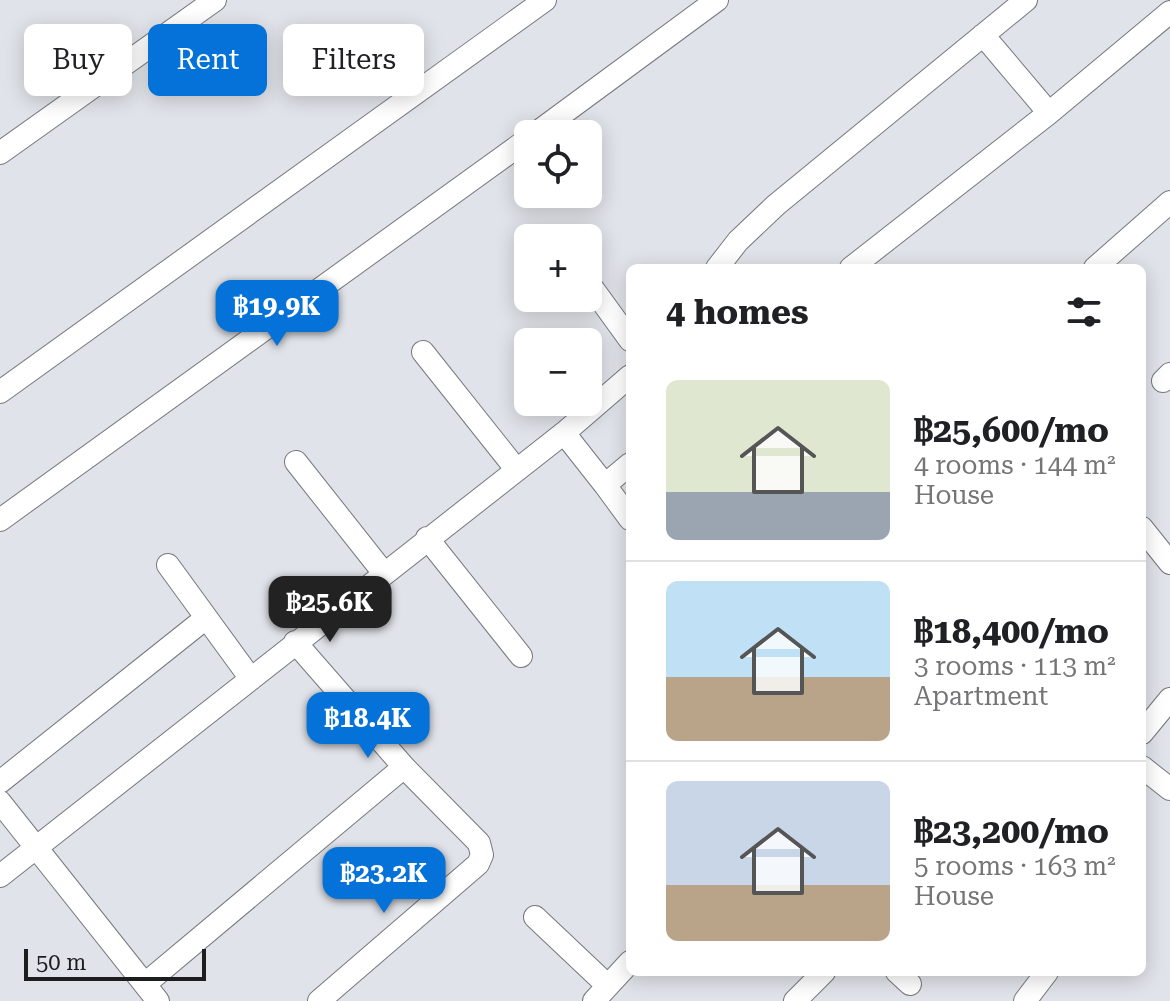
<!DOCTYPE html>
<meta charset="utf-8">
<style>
:root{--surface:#fff;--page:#f6f6f6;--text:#202124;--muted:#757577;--line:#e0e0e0;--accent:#0472d9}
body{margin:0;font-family:"Roboto Serif",serif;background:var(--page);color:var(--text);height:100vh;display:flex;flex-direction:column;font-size:30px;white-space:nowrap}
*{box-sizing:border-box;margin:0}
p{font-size:26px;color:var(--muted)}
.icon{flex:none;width:44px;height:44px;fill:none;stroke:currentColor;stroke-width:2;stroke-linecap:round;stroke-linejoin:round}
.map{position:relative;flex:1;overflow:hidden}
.details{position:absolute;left:626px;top:264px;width:520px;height:712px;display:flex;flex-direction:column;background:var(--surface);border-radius:12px;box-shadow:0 4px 20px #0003}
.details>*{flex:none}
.top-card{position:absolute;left:24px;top:24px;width:482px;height:72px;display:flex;gap:16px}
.fabs{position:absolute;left:514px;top:120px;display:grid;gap:16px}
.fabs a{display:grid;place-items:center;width:88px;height:88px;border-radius:12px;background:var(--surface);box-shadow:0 4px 20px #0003;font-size:40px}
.scale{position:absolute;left:24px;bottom:20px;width:182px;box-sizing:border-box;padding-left:8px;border:4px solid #1c1d1f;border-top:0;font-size:22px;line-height:28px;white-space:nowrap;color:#1c1d1f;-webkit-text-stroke:6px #e0e3e9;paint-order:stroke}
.price{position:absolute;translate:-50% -68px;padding:0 18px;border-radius:16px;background:var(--accent);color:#fff;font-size:26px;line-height:52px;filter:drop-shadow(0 2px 4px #0008)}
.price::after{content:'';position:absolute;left:50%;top:48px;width:24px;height:18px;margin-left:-12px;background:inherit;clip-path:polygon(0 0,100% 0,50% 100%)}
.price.on{background:#222;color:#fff}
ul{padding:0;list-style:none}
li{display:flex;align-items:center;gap:24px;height:200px;padding:0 40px}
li+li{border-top:2px solid var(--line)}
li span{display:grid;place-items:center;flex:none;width:224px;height:160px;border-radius:12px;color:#555}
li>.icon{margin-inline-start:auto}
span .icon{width:96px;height:96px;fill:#fffc;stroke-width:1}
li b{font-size:34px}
h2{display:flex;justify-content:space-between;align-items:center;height:96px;padding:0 40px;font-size:34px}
.tag{padding:0 28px;border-radius:12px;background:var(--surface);box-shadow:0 4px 20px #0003;font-size:28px;line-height:72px}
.tag.on{background:var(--accent);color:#fff}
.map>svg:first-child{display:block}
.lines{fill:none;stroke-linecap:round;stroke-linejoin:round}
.street-casing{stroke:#75787d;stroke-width:24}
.street{stroke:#fff;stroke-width:22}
</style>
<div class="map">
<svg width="1170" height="1001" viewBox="0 0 1170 1001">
<rect width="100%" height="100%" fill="#e0e3e9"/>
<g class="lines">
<g class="street-casing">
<path id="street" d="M983 35 1049 113
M535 134 717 0
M0 153 215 0
M717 268 738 241 776 205 1026 0
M851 268 1049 113 1170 12
M1095 268 1170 202
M588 282 630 340
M423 352 516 469
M1163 381 1170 374
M0 392 545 0
M564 433 605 485 630 464
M296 462 383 572
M605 485 630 519
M0 520 528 139
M1142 528 1170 563
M427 538 521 656
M168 565 251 679
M295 642 404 767 479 843 482 855 478 864 319 1001
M1142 733 1170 699
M1142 767 1170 789
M0 782 206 618
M0 802 158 1001
M0 876 564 433 630 376
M535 917 608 986
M897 972 910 984
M145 984 404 767
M594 1001 630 962
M795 1001 824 972
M1025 1001 1047 972"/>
</g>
<use href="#street" class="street"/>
</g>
</svg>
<div class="fabs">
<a><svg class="icon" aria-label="locate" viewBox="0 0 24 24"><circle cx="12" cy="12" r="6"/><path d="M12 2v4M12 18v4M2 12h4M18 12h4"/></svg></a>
<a>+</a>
<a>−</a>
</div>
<div class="scale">50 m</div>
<b class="price" style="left:277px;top:348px">฿19.9K</b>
<b class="price on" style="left:330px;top:644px">฿25.6K</b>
<b class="price" style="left:368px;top:760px">฿18.4K</b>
<b class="price" style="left:384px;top:915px">฿23.2K</b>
<div class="top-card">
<a class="tag">Buy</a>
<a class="tag on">Rent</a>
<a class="tag">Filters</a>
</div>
<section class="details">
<h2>4 homes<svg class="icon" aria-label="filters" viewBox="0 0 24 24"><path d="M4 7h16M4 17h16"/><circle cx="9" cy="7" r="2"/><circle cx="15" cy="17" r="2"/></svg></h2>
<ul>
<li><span style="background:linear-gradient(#dfe7d0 70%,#9aa5b1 0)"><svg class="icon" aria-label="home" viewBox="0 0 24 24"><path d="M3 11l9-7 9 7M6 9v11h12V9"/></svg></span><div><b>฿25,600/mo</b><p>4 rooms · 144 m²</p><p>House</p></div></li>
<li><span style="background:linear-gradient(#bfe0f5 60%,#b9a48a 0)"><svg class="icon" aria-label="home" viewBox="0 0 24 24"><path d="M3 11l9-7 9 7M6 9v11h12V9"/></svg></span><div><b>฿18,400/mo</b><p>3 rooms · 113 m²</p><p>Apartment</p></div></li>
<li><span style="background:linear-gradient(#c9d6e8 65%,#b9a48a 0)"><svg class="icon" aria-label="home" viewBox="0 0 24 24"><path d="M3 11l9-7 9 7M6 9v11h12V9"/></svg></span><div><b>฿23,200/mo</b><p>5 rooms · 163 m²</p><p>House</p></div></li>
</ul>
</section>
</div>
